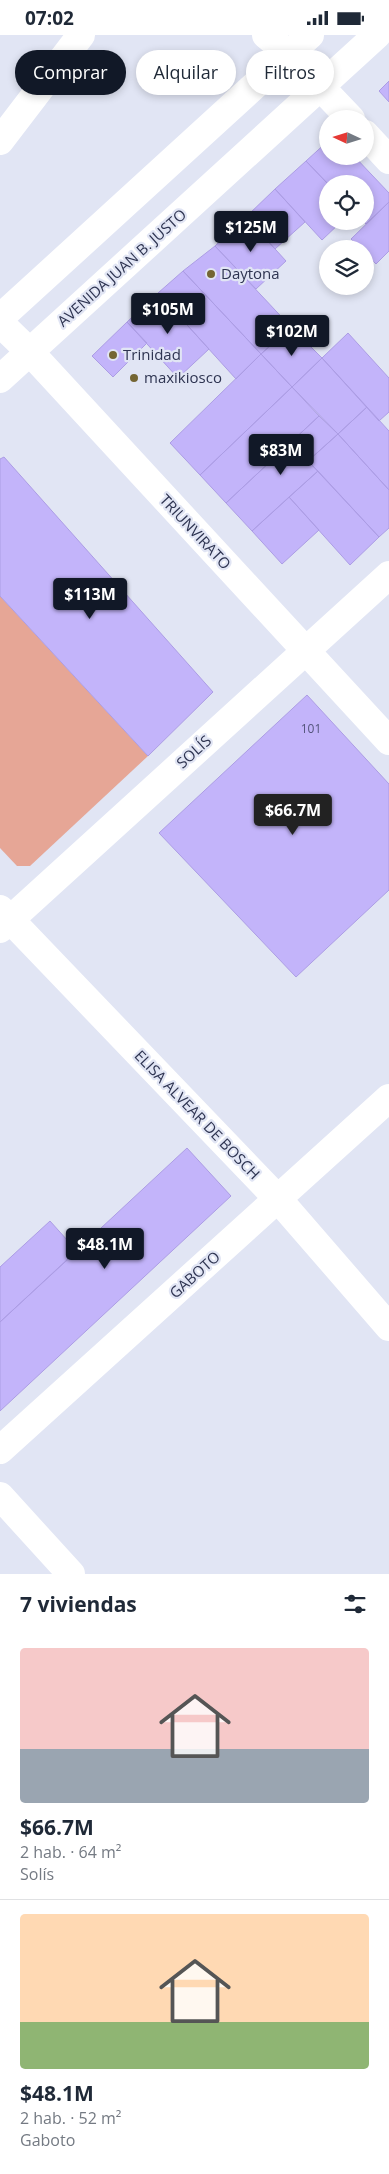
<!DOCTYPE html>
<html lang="es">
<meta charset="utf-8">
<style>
:root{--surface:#fff;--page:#f6f6f7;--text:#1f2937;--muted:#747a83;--line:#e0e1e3;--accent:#111827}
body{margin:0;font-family:"Open Sans",sans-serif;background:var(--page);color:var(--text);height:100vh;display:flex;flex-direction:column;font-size:19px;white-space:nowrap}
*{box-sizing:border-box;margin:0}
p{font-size:16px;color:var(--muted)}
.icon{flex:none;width:28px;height:28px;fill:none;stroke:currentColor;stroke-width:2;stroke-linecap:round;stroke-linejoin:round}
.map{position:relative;height:1539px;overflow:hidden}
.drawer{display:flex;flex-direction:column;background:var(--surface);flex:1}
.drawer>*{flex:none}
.hud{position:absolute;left:15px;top:15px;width:360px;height:45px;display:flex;gap:10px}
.needle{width:32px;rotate:274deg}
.controls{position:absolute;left:319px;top:75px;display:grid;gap:10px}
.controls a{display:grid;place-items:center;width:55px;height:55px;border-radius:50%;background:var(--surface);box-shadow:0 2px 8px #0003;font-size:25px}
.price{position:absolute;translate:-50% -42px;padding:0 11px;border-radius:5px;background:var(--accent);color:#fff;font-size:16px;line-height:32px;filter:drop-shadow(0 1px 2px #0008)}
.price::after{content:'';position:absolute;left:50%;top:30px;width:15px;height:11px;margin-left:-8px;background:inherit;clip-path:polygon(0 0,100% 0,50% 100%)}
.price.selected{background:#222;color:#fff}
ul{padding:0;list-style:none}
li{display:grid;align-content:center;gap:10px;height:265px;padding:0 20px}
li+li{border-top:1px solid var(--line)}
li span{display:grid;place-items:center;height:155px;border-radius:5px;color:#555}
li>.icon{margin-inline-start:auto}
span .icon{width:90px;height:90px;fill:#fffc;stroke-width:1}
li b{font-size:21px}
h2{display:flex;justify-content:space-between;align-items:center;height:60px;padding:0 20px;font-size:21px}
.pill{padding:0 18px;border-radius:22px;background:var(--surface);box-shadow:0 2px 8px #0003;font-size:18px;line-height:45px}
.pill.selected{background:var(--accent);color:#fff}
.status{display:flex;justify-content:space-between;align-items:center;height:35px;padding:0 25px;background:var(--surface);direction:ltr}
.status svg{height:14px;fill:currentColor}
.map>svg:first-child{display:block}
.green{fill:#e6a696}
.building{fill:#c3b4fa;stroke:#ac9de4}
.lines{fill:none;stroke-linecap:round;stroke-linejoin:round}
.minor{stroke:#fff;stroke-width:28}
.major{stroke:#fff;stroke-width:28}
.poi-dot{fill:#746533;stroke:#e1e5f4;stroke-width:2}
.labels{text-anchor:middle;stroke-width:4.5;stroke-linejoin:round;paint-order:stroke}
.number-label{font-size:12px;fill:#53547b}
.street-label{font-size:15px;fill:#2e3451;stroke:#e1e5f4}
.poi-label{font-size:15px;fill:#2e3451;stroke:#e1e5f4;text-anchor:start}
</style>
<div class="status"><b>07:02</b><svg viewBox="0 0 49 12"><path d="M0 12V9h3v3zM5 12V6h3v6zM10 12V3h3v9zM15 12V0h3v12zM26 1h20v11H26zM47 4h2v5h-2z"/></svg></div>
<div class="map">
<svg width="389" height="1539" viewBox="0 0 389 1539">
<rect width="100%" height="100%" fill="#e1e5f4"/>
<path class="green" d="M0 561 148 721 30 831H17L0 813Z"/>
<path class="building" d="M389 46V67L379 56Z
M328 106V121H354L389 158V167L366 189 363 186H365V149H328L306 126Z
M306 126 328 149V186H342L322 205 275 154Z
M275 154 305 187 275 214 246 182Z
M389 167V216L376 229 365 218V214H361L351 204Z
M246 182 286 226 256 254 215 211Z
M215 211 291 292 261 319 183 236Z
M183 236 261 319 236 344 158 258Z
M158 258 209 314 178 343 127 287Z
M127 287 147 308 113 342 92 321Z
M291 292 322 323 292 352 261 319Z
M348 298 389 343V377L379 386 322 323Z
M261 319 292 352 200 440 170 408Z
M322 323 367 372 338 399 292 352Z
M292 352 319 381 226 468 200 440Z
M367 372 389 396V455L338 399Z
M319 381 338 399 308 426 318 436 252 496 226 468Z
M338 399 389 455V493L379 502 308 426Z
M4 422 213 657 148 721 0 561V424Z
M318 436 379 502 350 530 289 462Z
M289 462 319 495 282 529 252 496Z
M307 660 389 749V855L296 942 159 798Z
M187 1113 231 1161 0 1376V1287Z
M50 1186 77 1216 0 1287V1232Z"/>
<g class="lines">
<path class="minor" d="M266 0 289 19 351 84
M365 99 389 125
M0 106 81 0
M0 288 30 317 389 706
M0 874 278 1164 389 1292
M0 894 389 540
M0 1415 389 1063
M0 1461 71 1539"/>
<path class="major" d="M0 283 310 0
M0 344 377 0"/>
</g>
<g class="poi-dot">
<circle cx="211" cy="239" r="5"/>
<circle cx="113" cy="320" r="5"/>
<circle cx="134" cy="343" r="5"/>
</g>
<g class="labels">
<g class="number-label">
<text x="311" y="698">101</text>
</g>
<g class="street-label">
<text transform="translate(122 233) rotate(-42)" y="5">AVENIDA JUAN B. JUSTO</text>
<text transform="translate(195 497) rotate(47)" y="5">TRIUNVIRATO</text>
<text transform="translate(194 717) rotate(-42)" y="5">SOLÍS</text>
<text transform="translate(197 1080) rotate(46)" y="5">ELISA ALVEAR DE BOSCH</text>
<text transform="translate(195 1240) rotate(-42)" y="5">GABOTO</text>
</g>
<g class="poi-label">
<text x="221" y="244">Daytona</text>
<text x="123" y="325">Trinidad</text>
<text x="144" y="348">maxikiosco</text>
</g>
</g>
</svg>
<div class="controls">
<a><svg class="needle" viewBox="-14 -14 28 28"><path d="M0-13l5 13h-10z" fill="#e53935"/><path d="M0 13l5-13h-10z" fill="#747a83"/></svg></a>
<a><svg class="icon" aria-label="locate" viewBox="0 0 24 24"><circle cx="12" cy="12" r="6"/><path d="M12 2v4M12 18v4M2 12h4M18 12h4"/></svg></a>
<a><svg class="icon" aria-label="layers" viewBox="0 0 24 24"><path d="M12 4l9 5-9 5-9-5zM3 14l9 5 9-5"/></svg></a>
</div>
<b class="price" style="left:251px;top:218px">$125M</b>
<b class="price" style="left:168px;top:300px">$105M</b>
<b class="price" style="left:292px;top:322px">$102M</b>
<b class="price" style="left:281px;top:441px">$83M</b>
<b class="price" style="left:90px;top:585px">$113M</b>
<b class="price selected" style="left:293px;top:801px">$66.7M</b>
<b class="price" style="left:105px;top:1235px">$48.1M</b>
<div class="hud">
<a class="pill selected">Comprar</a>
<a class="pill">Alquilar</a>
<a class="pill">Filtros</a>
</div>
</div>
<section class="drawer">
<h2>7 viviendas<svg class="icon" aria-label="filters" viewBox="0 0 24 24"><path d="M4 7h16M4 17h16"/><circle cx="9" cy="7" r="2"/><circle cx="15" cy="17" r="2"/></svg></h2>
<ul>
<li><span style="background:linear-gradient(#f6c9c9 65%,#9aa5b1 0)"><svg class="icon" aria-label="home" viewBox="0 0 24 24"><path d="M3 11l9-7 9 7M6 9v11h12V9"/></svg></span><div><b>$66.7M</b><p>2 hab. · 64 m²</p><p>Solís</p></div></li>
<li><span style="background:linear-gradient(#ffd9b3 70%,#8fb573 0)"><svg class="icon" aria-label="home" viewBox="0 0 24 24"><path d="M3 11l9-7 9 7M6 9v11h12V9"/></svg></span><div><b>$48.1M</b><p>2 hab. · 52 m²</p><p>Gaboto</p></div></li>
</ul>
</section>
